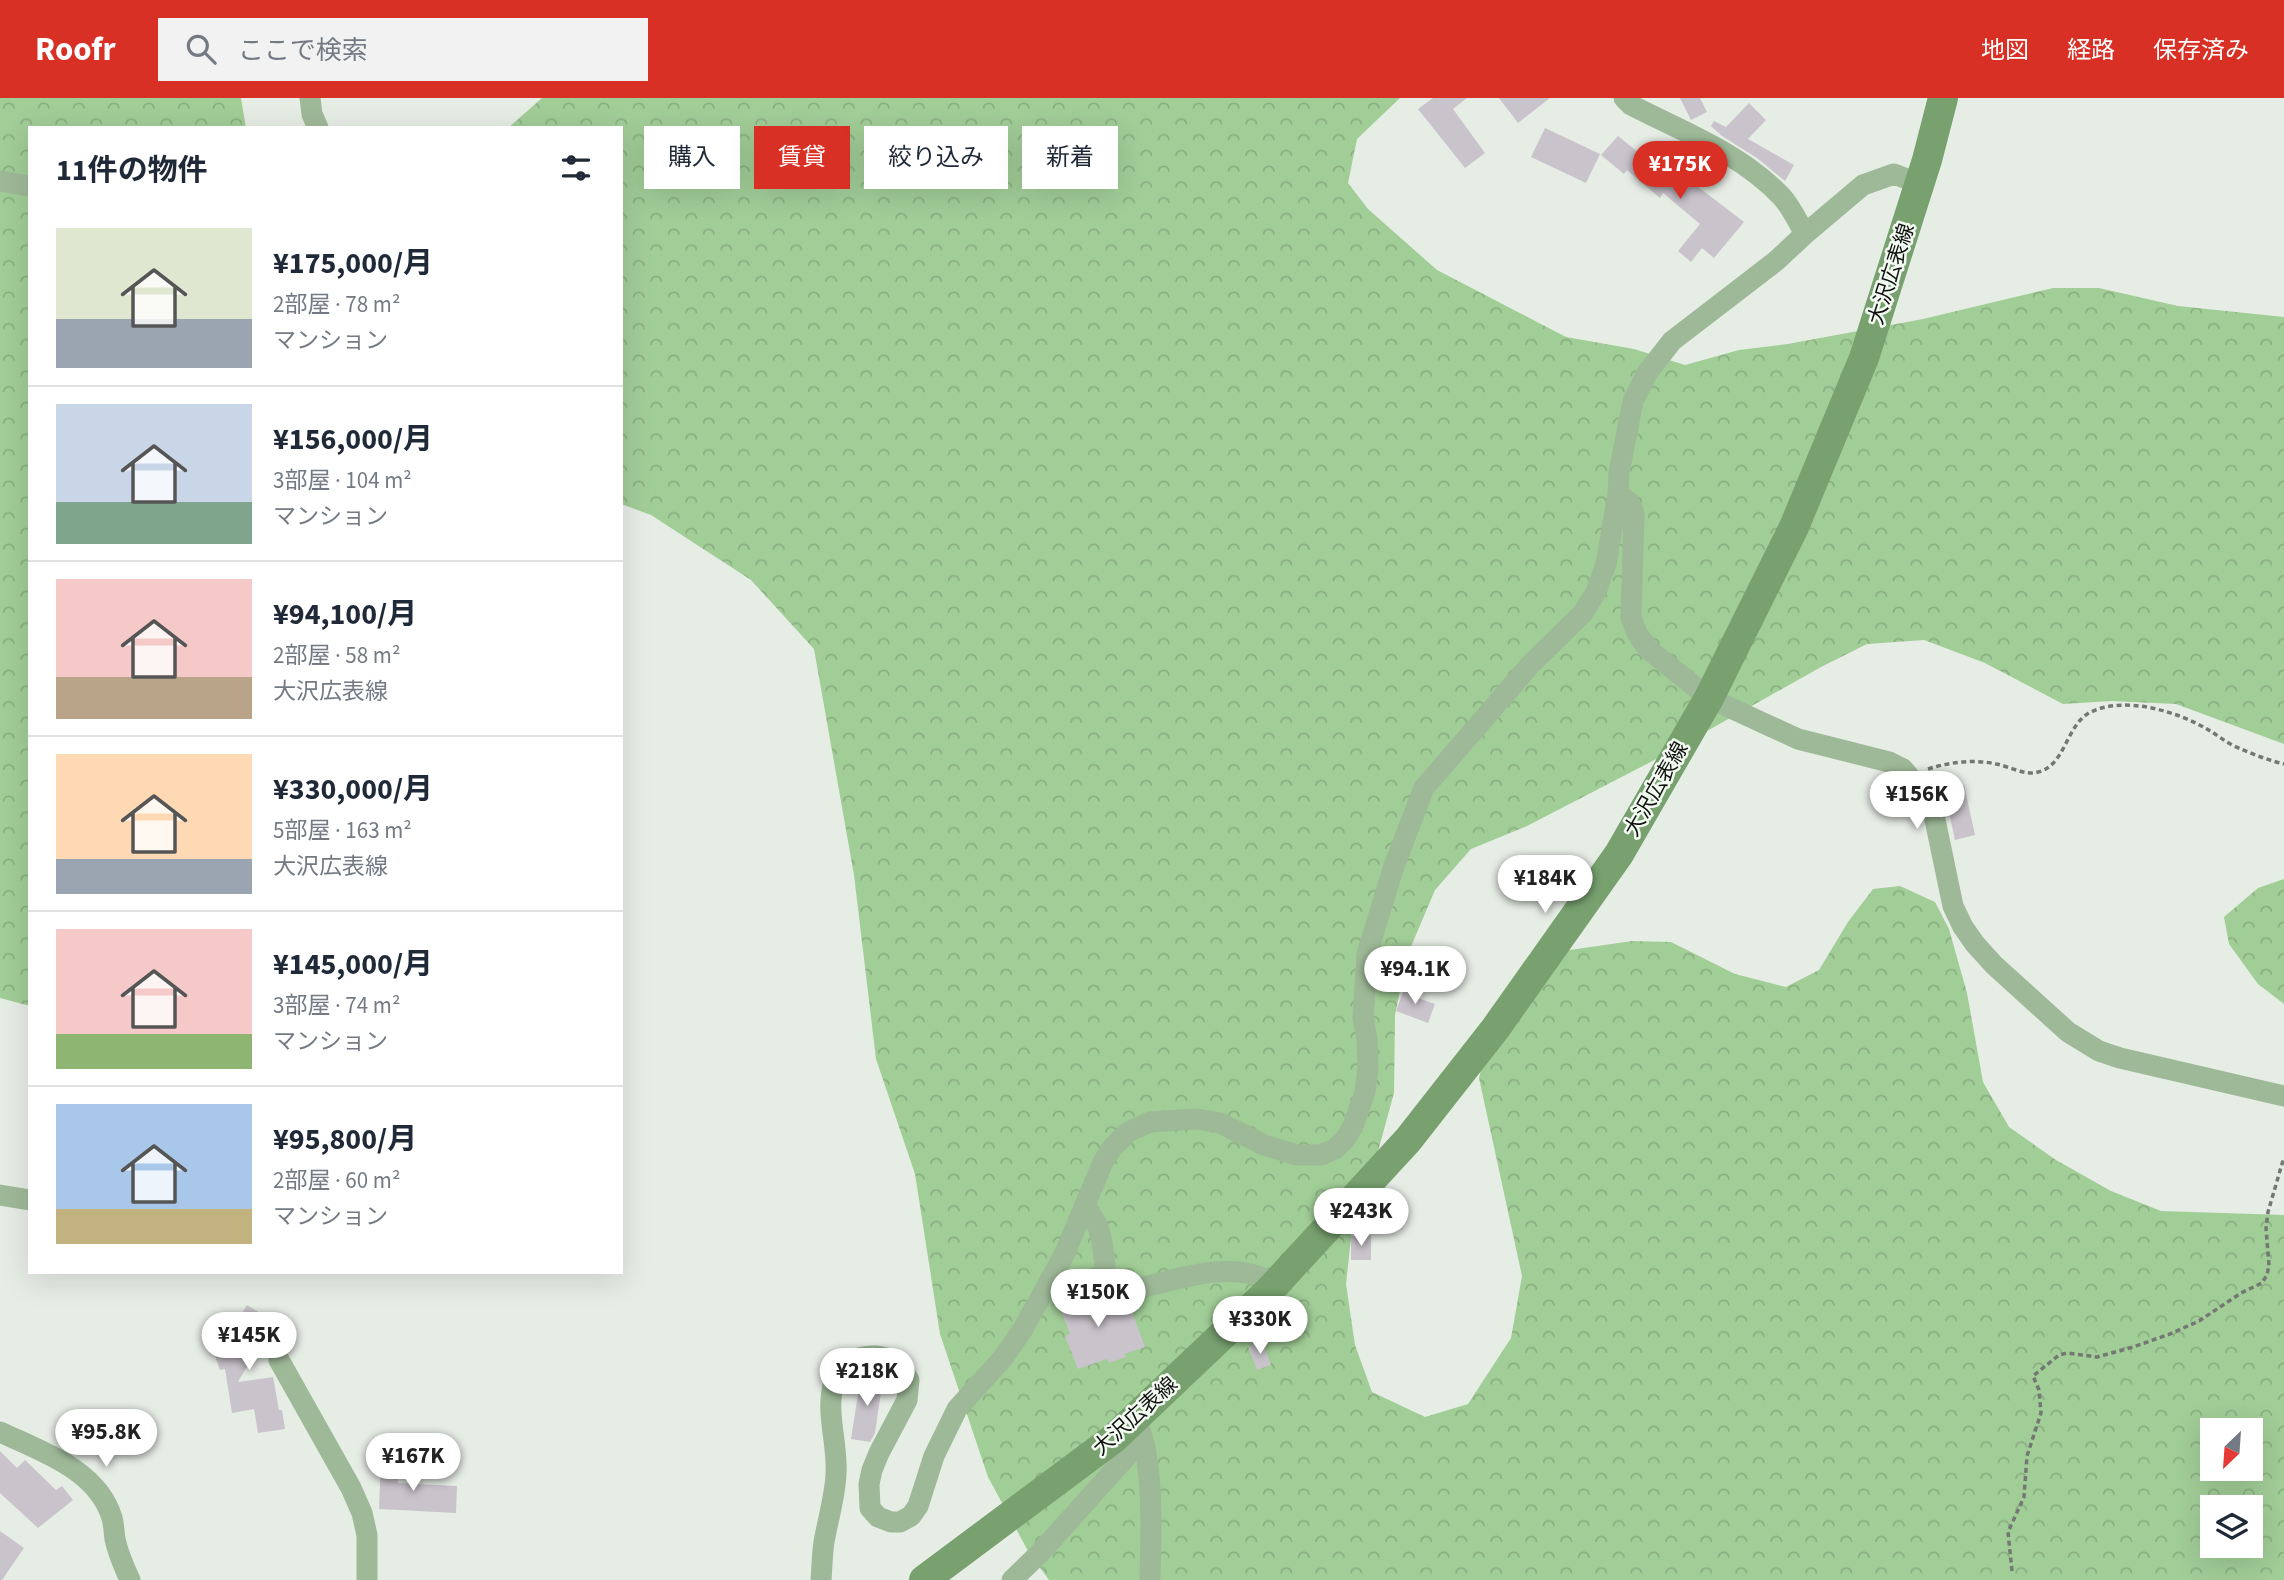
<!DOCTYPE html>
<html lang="ja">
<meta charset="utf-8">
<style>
:root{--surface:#fff;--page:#f2f2f3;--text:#1f2937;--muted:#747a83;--line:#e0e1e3;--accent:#d93025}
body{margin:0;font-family:"Source Sans 3","Noto Sans JP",sans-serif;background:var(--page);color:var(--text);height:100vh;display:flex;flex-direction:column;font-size:26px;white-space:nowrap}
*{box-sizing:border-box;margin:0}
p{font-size:23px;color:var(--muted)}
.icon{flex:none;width:38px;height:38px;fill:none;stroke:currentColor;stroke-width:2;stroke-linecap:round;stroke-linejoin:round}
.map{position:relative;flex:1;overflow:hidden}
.details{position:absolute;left:28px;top:28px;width:595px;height:1148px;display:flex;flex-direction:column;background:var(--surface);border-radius:0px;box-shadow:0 7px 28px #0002}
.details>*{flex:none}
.banner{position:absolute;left:644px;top:28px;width:665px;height:63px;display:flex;gap:14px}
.needle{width:46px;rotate:205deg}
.controls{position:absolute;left:2200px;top:1320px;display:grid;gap:14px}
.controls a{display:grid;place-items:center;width:63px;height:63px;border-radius:0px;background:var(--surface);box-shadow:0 7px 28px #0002;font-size:35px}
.price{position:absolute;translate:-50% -60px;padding:0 16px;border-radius:24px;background:#fff;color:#222;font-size:23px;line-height:46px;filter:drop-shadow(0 2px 4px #0008)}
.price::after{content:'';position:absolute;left:50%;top:42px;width:21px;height:16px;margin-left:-10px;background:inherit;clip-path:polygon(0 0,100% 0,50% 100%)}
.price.current{background:var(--accent);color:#fff}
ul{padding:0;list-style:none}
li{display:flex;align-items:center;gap:21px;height:175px;padding:0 28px}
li+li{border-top:2px solid var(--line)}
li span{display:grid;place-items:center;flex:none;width:196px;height:140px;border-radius:0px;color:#555}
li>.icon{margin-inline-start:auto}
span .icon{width:84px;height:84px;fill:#fffc;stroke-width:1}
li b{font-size:30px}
h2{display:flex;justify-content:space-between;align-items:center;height:84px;padding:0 28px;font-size:30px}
.pill{padding:0 24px;border-radius:0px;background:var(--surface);box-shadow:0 7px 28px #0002;font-size:24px;line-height:63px}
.pill.current{background:var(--accent);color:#fff}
header{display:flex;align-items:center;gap:42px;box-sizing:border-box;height:98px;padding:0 35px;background:var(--accent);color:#fff}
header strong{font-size:33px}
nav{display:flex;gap:38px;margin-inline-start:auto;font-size:24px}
.search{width:490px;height:63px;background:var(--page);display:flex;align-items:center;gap:18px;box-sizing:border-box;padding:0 24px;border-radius:0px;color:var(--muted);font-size:26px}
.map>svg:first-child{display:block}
.forest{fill:url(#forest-crowns);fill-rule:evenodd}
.building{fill:#c9c3cb}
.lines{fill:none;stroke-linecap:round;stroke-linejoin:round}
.path{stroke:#747873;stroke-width:3.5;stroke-dasharray:5 3.5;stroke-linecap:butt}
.minor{stroke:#9eb998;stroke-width:21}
.secondary{stroke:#78a16f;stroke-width:30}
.labels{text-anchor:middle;stroke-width:5;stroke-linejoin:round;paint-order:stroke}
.street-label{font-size:21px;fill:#10120f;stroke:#f3faf2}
</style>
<header>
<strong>Roofr</strong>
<div class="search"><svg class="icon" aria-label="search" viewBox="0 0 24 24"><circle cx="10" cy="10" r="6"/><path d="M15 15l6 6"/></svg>ここで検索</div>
<nav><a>地図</a><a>経路</a><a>保存済み</a></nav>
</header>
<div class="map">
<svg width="2284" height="1482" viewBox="0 0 2284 1482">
<defs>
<pattern id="forest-crowns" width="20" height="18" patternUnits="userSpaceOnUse" patternTransform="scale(1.75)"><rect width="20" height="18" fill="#a1cd97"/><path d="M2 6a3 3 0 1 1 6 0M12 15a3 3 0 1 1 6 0" fill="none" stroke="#8aaf81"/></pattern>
</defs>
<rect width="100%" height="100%" fill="#e6ede5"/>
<path class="forest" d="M0 0H241L246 30H30V908L0 900Z
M542 0H1400L1357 41 1348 85 1368 111 1437 172 1566 239 1634 251 1685 267 1739 252 1788 246 1923 221 2053 190H2099L2178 208 2284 219V646L2176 606 2111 603 2063 606 1985 565 1924 542 1867 546 1821 569 1666 656 1527 728 1471 751 1435 792 1407 858 1395 917 1394 995 1377 1057 1354 1113 1346 1186 1355 1247 1372 1294 1425 1319 1468 1306 1511 1240 1522 1178 1479 980 1493 925 1563 853 1632 843 1671 844 1735 876 1786 889 1819 872 1848 824 1873 791 1900 788 1935 804 1949 831 1967 895 1983 984 2009 1029 2056 1062 2111 1093 2161 1113 2284 1117V1482H1049L1028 1453 988 1379 940 1236 915 1076 876 961 854 777 814 551 751 482 651 417 621 406V30H508ZM2212 1332H2250V1370H2212ZM2212 1409H2250V1447H2212Z
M2284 781V906L2258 886 2229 846 2224 819 2258 790Z"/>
<path class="building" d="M1433 0H1467L1453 11 1485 55 1465 70 1418 11Z
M1499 0H1550L1518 25Z
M1680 0H1700L1707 14 1691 22Z
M1749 5 1766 22 1748 41 1794 67 1785 83 1757 60 1722 38 1711 28 1714 23 1726 29Z
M1545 30 1600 56 1586 85 1531 59Z
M1618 38 1686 93 1693 85 1744 124 1714 160 1702 150 1691 164 1678 153 1700 126 1663 95 1660 100 1627 72 1624 76 1601 57Z
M1964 687 1975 737 1955 742 1944 691Z
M1405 889 1420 894 1418 900 1435 906 1428 925 1396 913Z
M1351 1138H1371V1162H1351Z
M1089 1177 1105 1218 1130 1209 1145 1249 1124 1256 1126 1259 1109 1265 1107 1261 1078 1271 1065 1238 1070 1236 1061 1213 1072 1209 1069 1200 1079 1197 1073 1182Z
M247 1207 273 1223 238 1284 273 1279 279 1312H282L285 1331 258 1335 254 1311 232 1315 225 1271 220 1272 212 1249 224 1245Z
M1262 1243 1271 1267 1257 1272 1248 1249Z
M861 1277 883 1280 875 1335 870 1344 851 1341Z
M0 1353 17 1370 25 1362 56 1392 62 1388 73 1402 38 1430 0 1395Z
M381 1361 400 1362 398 1385 457 1388 456 1415 379 1411Z
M0 1433 24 1450 2 1482H0Z"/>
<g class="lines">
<path class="path" d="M1928 671C1950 664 1974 661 1996 666 2009 668 2025 678 2038 674 2065 668 2066 628 2089 615 2123 597 2176 613 2207 631 2216 636 2224 643 2234 648 2250 655 2267 662 2284 666
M2012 1473 2008 1434 2024 1399 2027 1358 2041 1315 2039 1292 2033 1278 2059 1257 2067 1255 2097 1259 2133 1249 2170 1236 2199 1223 2241 1195 2262 1185 2267 1177 2269 1167 2266 1130 2268 1114 2284 1059"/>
<path class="minor" d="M310 0 312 16 318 30
M1624 0 1631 7C1683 34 1741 55 1782 99 1791 109 1798 124 1805 136
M0 83 30 88
M1618 396 1629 404 1634 415 1631 520 1637 535 1648 551 1709 600 1798 641 1889 664 1903 671 1918 689 1934 717 1953 808 1963 829 1975 846 1994 867 2068 934 2099 953 2120 960 2284 998
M0 1097 30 1102
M1085 1111C1112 1132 1097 1177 1115 1198 1123 1197 1132 1193 1141 1190 1179 1180 1241 1160 1275 1187
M279 1262 351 1390 362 1415 367 1437V1482
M1140 1332C1154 1370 1151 1440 1150 1482
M0 1334C41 1353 98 1372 112 1420 114 1427 114 1435 115 1441 118 1456 124 1469 130 1482
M821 1482C822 1470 822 1457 824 1444 828 1421 835 1399 836 1376 838 1345 825 1314 834 1284 839 1266 858 1257 876 1258 891 1259 902 1270 909 1282L907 1302 879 1355 872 1372 869 1386 870 1410 878 1419 891 1424H900L911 1418 918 1408 934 1358 957 1311 1003 1260 1023 1231 1064 1157 1103 1064 1112 1050 1128 1034 1150 1024 1197 1021 1220 1025 1264 1047 1297 1057H1320L1335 1051 1346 1040 1353 1028 1365 994 1368 970 1367 941 1363 920 1367 856 1394 768 1424 690 1530 567 1583 515 1596 494 1606 466 1618 396 1619 375 1633 303 1647 275 1672 243 1776 163 1805 136 1863 87 1894 76 1920 86
M1012 1482 1040 1455 1134 1350 1144 1345"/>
<path class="secondary" d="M924 1482 1113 1341 1269 1193 1408 1042 1495 931 1619 756 1709 600 1794 429 1864 260 1927 62 1943 0"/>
</g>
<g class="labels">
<g class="street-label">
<text transform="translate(1891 176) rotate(-72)" y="7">大沢広表線</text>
<text transform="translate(1656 691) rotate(-60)" y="7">大沢広表線</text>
<text transform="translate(1135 1318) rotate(-42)" y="7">大沢広表線</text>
</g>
</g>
</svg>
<div class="controls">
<a><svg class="needle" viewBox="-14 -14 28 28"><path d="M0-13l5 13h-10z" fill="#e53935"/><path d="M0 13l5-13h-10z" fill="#747a83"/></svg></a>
<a><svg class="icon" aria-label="layers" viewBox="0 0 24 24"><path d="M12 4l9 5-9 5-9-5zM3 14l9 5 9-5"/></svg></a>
</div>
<b class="price current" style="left:1680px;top:103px">¥175K</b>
<b class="price" style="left:1917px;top:733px">¥156K</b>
<b class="price" style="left:1545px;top:817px">¥184K</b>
<b class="price" style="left:1415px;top:908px">¥94.1K</b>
<b class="price" style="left:1361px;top:1150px">¥243K</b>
<b class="price" style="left:1098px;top:1231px">¥150K</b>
<b class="price" style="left:1260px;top:1258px">¥330K</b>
<b class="price" style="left:249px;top:1274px">¥145K</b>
<b class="price" style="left:867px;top:1310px">¥218K</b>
<b class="price" style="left:106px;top:1371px">¥95.8K</b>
<b class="price" style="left:413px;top:1395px">¥167K</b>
<div class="banner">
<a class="pill">購入</a>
<a class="pill current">賃貸</a>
<a class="pill">絞り込み</a>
<a class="pill">新着</a>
</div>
<section class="details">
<h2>11件の物件<svg class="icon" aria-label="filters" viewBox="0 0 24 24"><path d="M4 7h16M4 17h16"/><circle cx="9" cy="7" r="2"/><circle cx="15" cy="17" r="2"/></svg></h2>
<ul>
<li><span style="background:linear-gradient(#dfe7d0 65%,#9aa5b1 0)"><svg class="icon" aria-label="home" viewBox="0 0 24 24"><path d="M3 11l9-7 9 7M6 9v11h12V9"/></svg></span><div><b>¥175,000/月</b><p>2部屋 · 78 m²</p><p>マンション</p></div></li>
<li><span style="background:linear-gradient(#c9d6e8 70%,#7fa58c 0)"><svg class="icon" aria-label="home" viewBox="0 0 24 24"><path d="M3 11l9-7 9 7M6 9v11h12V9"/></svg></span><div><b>¥156,000/月</b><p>3部屋 · 104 m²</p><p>マンション</p></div></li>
<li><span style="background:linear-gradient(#f6c9c9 70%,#b9a48a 0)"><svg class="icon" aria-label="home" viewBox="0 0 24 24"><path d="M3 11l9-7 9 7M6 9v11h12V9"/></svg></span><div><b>¥94,100/月</b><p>2部屋 · 58 m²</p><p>大沢広表線</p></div></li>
<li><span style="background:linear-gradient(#ffd9b3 75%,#9aa5b1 0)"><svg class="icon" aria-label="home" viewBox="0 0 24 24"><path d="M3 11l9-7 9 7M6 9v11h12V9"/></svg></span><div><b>¥330,000/月</b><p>5部屋 · 163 m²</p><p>大沢広表線</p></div></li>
<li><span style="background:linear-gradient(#f6c9c9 75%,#8fb573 0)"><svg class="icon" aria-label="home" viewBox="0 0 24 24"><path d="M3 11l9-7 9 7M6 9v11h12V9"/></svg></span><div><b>¥145,000/月</b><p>3部屋 · 74 m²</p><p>マンション</p></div></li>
<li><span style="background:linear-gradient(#a9c7e8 75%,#c2b280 0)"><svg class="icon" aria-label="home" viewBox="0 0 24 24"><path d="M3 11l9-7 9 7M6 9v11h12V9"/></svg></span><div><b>¥95,800/月</b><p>2部屋 · 60 m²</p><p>マンション</p></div></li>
</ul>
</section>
</div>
